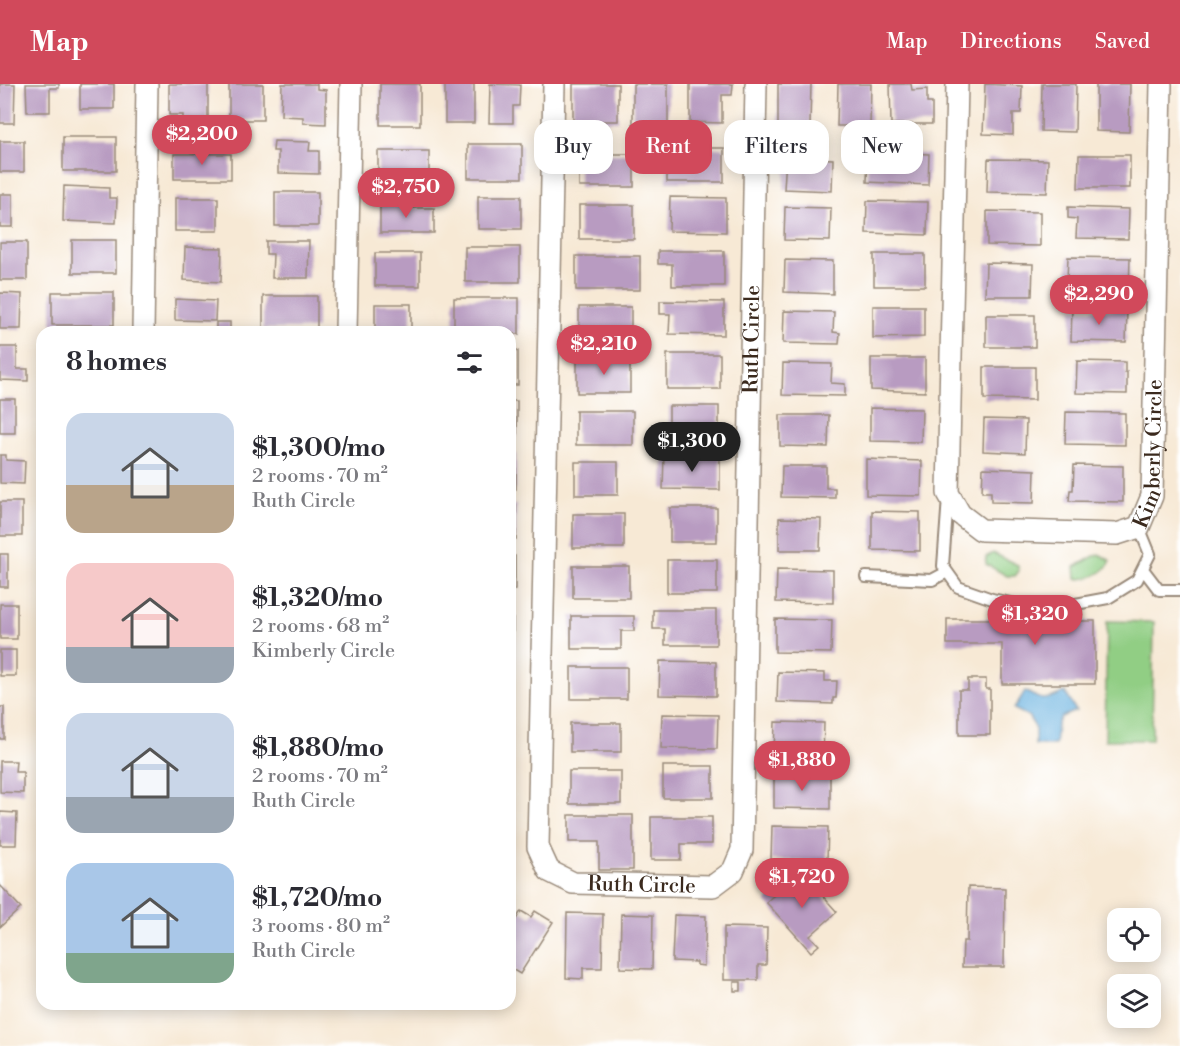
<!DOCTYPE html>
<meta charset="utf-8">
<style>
:root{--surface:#fff;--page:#f7f7f7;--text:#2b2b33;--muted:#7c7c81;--accent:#d1495b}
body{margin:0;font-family:"Libre Bodoni",serif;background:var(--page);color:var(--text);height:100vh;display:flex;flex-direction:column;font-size:22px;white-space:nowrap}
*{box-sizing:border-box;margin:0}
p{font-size:20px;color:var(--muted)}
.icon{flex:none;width:33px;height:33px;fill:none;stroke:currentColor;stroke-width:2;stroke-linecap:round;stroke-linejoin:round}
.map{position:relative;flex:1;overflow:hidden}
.panel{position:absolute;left:36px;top:242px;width:480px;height:684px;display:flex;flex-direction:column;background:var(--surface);border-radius:18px;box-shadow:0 3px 15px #0003}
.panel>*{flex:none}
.top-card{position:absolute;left:534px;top:36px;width:555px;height:54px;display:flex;gap:12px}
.controls{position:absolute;left:1107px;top:824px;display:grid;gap:12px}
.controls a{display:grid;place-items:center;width:54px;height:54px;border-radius:12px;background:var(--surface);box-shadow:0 3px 15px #0003;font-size:30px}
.price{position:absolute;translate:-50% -51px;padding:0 14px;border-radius:21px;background:var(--accent);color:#fff;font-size:20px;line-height:39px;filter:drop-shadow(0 2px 3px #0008)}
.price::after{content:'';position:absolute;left:50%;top:36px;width:18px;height:14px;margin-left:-9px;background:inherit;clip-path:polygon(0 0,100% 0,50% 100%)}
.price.selected{background:#222;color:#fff}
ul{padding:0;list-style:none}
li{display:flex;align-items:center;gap:18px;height:150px;padding:0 30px}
li span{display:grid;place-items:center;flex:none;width:168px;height:120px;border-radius:18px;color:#555}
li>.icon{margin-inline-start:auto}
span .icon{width:72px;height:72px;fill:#fffc;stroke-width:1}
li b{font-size:26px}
h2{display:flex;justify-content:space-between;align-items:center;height:72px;padding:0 30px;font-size:26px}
.chip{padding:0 21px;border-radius:18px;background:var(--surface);box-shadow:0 3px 15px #0003;font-size:21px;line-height:54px}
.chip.selected{background:var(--accent);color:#fff}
header{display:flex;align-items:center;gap:36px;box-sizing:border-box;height:84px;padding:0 30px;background:var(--accent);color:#fff}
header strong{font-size:28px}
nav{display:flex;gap:33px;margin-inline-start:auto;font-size:21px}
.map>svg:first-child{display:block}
.green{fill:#91ce84;stroke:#667c51;stroke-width:1.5}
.water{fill:#67b1df;stroke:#516e7e;stroke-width:1.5}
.building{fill:#b89bc1}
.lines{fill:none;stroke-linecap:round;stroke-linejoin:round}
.service-casing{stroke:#998a7a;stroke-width:14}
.minor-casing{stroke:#998a7a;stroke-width:24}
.service{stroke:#fff;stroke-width:10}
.minor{stroke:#fff;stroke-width:21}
.labels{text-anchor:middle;stroke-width:6;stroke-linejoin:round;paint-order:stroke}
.street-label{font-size:21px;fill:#3b2a1e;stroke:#fff}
</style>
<header>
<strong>Map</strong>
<nav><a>Map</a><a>Directions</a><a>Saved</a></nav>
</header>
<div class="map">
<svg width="1180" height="962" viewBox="0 0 1180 962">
<rect width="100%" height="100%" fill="#fff"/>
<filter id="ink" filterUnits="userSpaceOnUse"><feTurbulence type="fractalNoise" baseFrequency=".0167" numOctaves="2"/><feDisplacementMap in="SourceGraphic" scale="12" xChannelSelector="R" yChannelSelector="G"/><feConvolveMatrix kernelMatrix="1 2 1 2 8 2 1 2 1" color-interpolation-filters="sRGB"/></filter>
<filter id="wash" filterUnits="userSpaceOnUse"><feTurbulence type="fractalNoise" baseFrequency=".008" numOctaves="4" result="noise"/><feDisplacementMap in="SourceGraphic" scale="24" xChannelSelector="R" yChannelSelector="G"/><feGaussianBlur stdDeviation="1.35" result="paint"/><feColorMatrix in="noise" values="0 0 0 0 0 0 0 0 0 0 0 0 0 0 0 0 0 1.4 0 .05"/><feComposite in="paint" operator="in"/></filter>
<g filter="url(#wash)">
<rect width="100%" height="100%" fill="#f7e9d5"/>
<path class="green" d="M993 469 1018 481 1019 487 1015 492H1007L986 480V473Z
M1101 471 1111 477C1104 490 1090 495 1076 495L1075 483 1094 472Z
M1107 537 1154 538 1152 656H1105Z"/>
<path class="water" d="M1025 607C1043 618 1045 617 1065 608L1076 627 1061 633 1057 641 1055 661H1035V643L1028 632 1014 625Z"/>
<g id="blocks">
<path class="building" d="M0 0H15L14 39H0Z
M26 0H59V4H50V28H27Z
M80 0H114V25H80Z
M169 0H208V42H183V31H169Z
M229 0H263V36H229Z
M282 0H317V5L326 6V40L303 39V33L281 32Z
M380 0H420V41H380Z
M445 0H474V39H445Z
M490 0 520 1 519 22H513V39H489Z
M573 0H618V37H573Z
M633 0H668V40H633Z
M690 0H733L732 11H722V39L690 38Z
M778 0H811L810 41H793V45H778Z
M838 0H871L870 42H837Z
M890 0H911L912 6 927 5V19H932V40H891Z
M985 0 1022 2 1021 29H1013V51L983 50Z
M1042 0H1076L1075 48 1041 47Z
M1096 0H1130L1129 48 1096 47Z
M63 53H116V87H63Z
M0 57H24V88H0Z
M274 57 310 58 309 67H319V90L278 89V67H273Z
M468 60H522V94H468Z
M667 64H724V98H667Z
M378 67H429V100H378Z
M868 67 929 70 928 101 867 98Z
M174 70H231V95H174Z
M579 70H634V103H579Z
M1079 71H1130V104H1078Z
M786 73 833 75 832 107 784 105Z
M988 75 1048 76 1047 109 987 108Z
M64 102 109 104V114H117L116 139 63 137Z
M275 108H318V142H275Z
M0 110H13V143H0Z
M478 112H521V145H478Z
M670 113 726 114V148L669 147Z
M175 114H218V147H175Z
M394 115H410V124H434V149H380V121H394Z
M867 117 928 118 927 151 866 149Z
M579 121H634V155H579Z
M785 123 831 124 830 157 784 156Z
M1068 123 1129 125 1128 155 1076 154 1077 135 1068 134Z
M987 127 1040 128V162L987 161Z
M72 156H116V189H72Z
M266 157H309L308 194H272L273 170H266Z
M0 158H27V196H0Z
M185 163 222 164 221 198 184 196Z
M465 163H520V198H465Z
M658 167H724V202H672V180H658Z
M375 169H420V202H375Z
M874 170H925V202H874Z
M576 172H640V206H576Z
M1068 173 1130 174 1129 207 1073 205V196H1067Z
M785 176 833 177V210L784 208Z
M986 179 1033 180 1032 212H985Z
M52 208H114V241H52Z
M0 209 22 210 21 245H0Z
M263 212H317V245H263Z
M454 214H519V250H510V248H454Z
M175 215 216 217 215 237 175 236Z
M660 217 724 218V251L669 250 670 230H660Z
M375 220H411V248H375Z
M873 222H924V253L873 254Z
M579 223H631V258H579Z
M1072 225 1127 226 1126 258 1071 257Z
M784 227 834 228 833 248 840 249 839 260 783 259Z
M986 231H1035V263H986Z
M216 238H230V248H216Z
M0 263H17V285H28V297L0 296Z
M510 267H518V301H510Z
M667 270H720V305H667Z
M871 274H925V308L871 306Z
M577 275H630V309H577Z
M1077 277 1125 278V288H1127V310L1076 309Z
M783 279 832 280 831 299 845 300V312L782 311Z
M984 283H1035V316L984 315Z
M0 315H15V349H0Z
M510 317H517V352H510Z
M669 322H719V355H669Z
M870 324 922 325 921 358 870 357Z
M576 327H633V361H576Z
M1066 328 1125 329V361L1065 360Z
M780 331H829L828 363 780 362Z
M984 335 1026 336 1025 369 983 367Z
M510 370H516V405H510Z
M0 371H6V376L25 377 24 400 0 399Z
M664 371 720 372V406L663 405Z
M866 375 922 377 921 412 866 411Z
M575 378H618V411H575Z
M1074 381 1123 382V418L1069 417 1070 406H1073Z
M782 382H826V404H835V414L781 413Z
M983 384 1035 386 1034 419 991 418V408H982Z
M0 418H22V452H0Z
M510 421H516V455H510Z
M670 424H717V458H670Z
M872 427 920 428V467L872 466Z
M573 430H624V464H573Z
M779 434 821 435 820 466H779Z
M0 470H8V503H0Z
M510 472H515V506H510Z
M667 476H717V509H667Z
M573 482H629V514H573Z
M777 485 833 486V519L776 518Z
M1037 519H1060V537H1095V600H1002V560H947V535H1037Z
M0 520H17V555H0Z
M510 524H513V557H510Z
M653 526H716V561H665V545H653Z
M571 532H634V547H621V565H571Z
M775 535 832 536 831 569 775 568Z
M0 566H16V592H0Z
M510 575H512V607H510Z
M660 577 716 578V612L659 611Z
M571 583H627V615H571Z
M778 588 825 589V597H837L836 614H833V620L777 618Z
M968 595H986V605H990V651H959V606H968Z
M0 623H4V655H0Z
M662 630 718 631 717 665 661 664Z
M775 638 824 639 823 672 774 671Z
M570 639H621V668H570Z
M0 677H16L15 688H23V709L0 708Z
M663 682H713V714H663Z
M569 687H621V720H569Z
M774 690 830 691V725L774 724Z
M0 728 17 729 16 761H0Z
M569 731H633V786H599V758H569Z
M651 733H712V760H681V776H651Z
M772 742 828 743 827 777 771 776Z
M801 788 837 828 810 852 819 861 811 868 766 818Z
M0 801 21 824 0 843Z
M968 803 1005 804 1004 883H962L963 857H967Z
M521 827 531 833 535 827 553 838 520 890 510 884V845Z
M567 829 603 830 602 884H583V895L566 894Z
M621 830 653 831 652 885 620 884Z
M674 831 706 832 704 882 697 881V878L672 877Z
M724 843 767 844 766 881H758V896H724Z
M734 898H741V907H734Z"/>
</g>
</g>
<g filter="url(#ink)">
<use href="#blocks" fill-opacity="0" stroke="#998a7a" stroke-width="1.5"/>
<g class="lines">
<g class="service-casing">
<path id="service" d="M948 414 943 482 958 503 992 515 1043 526 1108 514 1137 496 1150 470 1139 443
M1143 485 1159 506H1180
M866 493 932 496 947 488"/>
</g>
<g class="minor-casing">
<g id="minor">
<path id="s1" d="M554 0 538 763 549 787 573 799 713 802 733 787 742 766 756 0"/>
<path id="s2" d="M957 0 948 409 960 430 981 446 1117 450 1139 443 1152 412 1161 0"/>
<path d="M143 248 147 0"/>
<path d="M346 248 351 0"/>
</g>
</g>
<use href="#service" class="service"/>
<use href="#minor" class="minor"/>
</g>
</g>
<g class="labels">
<g class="street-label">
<text dy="7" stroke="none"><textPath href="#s1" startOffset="1515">Ruth Circle</textPath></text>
<text dy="7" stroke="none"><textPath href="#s2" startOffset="694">Kimberly Circle</textPath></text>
<text dy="7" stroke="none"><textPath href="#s1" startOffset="885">Ruth Circle</textPath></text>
</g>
</g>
</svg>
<div class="controls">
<a><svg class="icon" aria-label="locate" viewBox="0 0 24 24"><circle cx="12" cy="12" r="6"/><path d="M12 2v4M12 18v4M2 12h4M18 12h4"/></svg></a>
<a><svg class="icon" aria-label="layers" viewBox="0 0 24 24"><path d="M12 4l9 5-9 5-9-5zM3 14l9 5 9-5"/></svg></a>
</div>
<b class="price" style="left:202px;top:82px">$2,200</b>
<b class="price" style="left:406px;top:135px">$2,750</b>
<b class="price" style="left:1099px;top:242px">$2,290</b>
<b class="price" style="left:604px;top:292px">$2,210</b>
<b class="price selected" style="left:692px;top:389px">$1,300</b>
<b class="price" style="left:1035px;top:562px">$1,320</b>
<b class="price" style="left:802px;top:708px">$1,880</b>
<b class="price" style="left:802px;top:825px">$1,720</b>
<div class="top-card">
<a class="chip">Buy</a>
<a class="chip selected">Rent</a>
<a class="chip">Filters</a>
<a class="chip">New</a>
</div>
<section class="panel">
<h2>8 homes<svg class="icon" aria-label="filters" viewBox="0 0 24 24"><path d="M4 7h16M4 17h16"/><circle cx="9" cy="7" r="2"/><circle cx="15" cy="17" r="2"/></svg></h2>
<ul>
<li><span style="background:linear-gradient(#c9d6e8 60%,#b9a48a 0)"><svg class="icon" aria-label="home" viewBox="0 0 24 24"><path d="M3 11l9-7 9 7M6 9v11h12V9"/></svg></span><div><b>$1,300/mo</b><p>2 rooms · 70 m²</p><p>Ruth Circle</p></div></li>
<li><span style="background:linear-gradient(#f6c9c9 70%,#9aa5b1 0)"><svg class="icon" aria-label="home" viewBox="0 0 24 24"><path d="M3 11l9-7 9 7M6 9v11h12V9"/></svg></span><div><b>$1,320/mo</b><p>2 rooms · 68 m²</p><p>Kimberly Circle</p></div></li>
<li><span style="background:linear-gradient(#c9d6e8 70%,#9aa5b1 0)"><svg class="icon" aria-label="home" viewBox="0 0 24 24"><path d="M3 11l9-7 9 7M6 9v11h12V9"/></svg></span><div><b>$1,880/mo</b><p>2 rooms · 70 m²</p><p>Ruth Circle</p></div></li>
<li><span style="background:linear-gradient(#a9c7e8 75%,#7fa58c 0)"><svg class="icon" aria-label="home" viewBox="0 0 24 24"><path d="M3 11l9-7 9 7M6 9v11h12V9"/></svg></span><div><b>$1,720/mo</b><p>3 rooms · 80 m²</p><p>Ruth Circle</p></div></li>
</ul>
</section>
</div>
